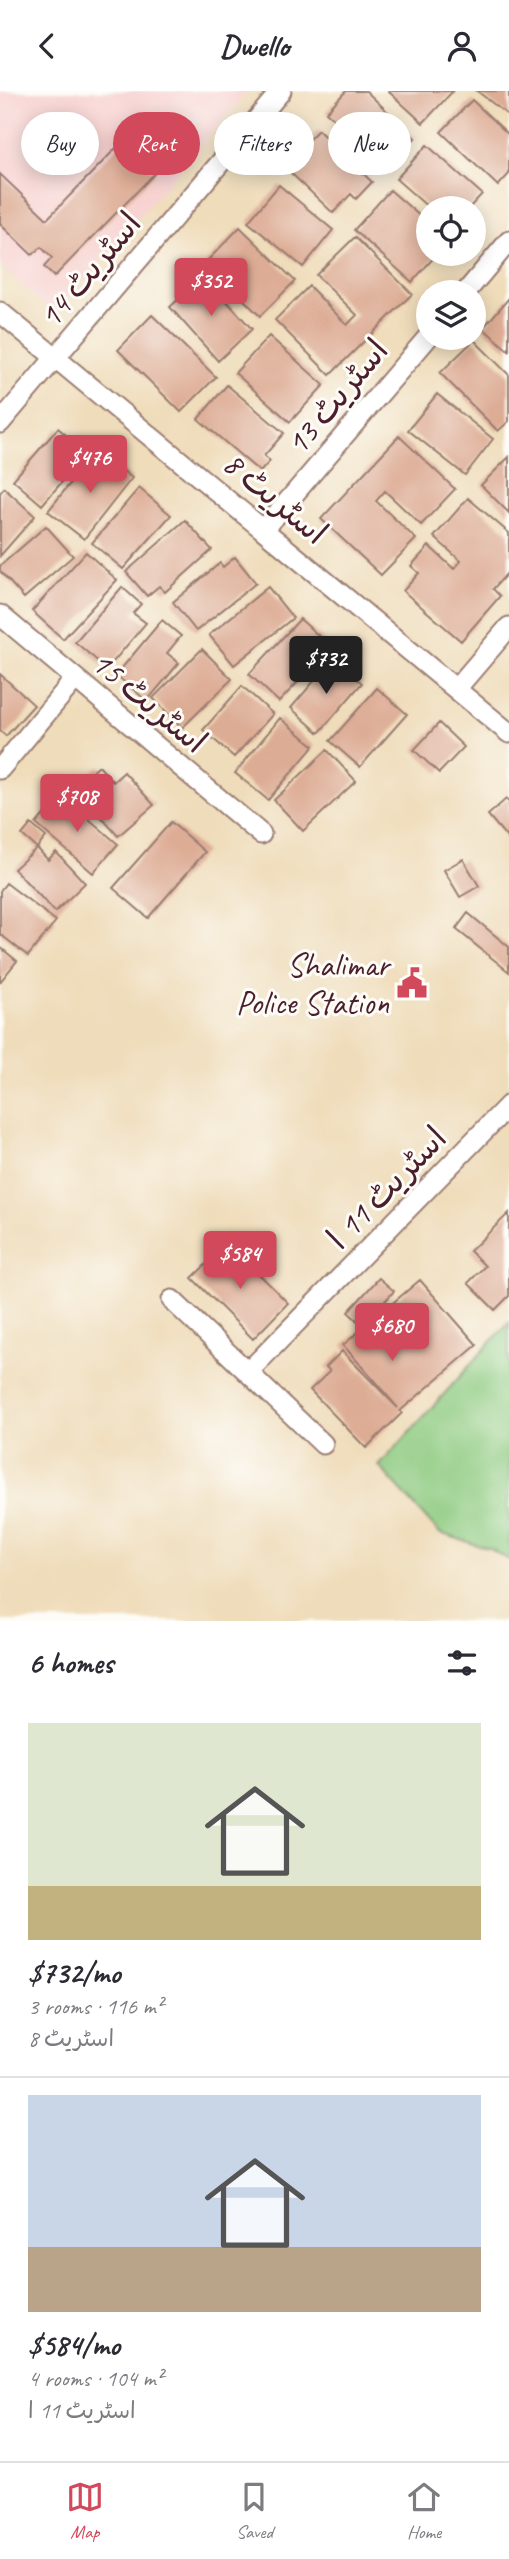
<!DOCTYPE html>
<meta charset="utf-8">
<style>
:root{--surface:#fff;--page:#f2f2f3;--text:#2b2b33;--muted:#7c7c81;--line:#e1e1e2;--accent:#d1495b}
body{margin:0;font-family:Caveat,"Playpen Sans Arabic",sans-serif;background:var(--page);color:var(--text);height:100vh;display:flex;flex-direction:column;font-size:26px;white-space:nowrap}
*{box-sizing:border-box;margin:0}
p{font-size:23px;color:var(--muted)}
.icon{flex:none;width:38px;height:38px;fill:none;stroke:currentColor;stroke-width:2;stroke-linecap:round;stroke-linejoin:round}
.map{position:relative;height:1530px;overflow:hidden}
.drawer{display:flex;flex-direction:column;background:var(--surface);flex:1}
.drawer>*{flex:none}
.hud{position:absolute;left:21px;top:21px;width:467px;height:63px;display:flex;gap:14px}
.buttons{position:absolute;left:416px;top:105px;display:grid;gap:14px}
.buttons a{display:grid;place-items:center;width:70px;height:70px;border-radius:50%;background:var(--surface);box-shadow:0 4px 18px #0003;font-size:35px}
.price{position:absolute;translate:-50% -60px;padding:0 16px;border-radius:7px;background:var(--accent);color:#fff;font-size:23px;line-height:46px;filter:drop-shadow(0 2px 4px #0008)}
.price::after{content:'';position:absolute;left:50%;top:42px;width:21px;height:16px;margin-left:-10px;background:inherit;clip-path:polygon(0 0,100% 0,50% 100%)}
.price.active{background:#222;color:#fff}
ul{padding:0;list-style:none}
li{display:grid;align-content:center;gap:14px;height:371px;padding:0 28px}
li+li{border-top:2px solid var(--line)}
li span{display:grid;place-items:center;height:217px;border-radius:0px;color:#555}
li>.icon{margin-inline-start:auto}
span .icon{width:126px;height:126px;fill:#fffc;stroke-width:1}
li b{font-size:30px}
h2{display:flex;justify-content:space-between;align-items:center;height:84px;padding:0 28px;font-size:30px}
.pill{padding:0 24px;border-radius:32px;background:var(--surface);box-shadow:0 4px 18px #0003;font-size:24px;line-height:63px}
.pill.active{background:var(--accent);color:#fff}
header{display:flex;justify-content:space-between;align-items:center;height:91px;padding:0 28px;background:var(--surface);font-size:32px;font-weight:700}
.menu{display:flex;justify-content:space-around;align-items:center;height:98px;border-top:2px solid var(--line);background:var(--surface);font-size:19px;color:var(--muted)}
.menu a{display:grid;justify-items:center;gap:4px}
.menu .active{color:var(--accent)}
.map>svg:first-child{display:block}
.built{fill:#f7d0cf}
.green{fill:#8dca80;stroke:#6c7456;stroke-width:2}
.building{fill:#ddac94}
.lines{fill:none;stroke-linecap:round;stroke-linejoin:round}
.minor-casing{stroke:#9c7e72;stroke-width:23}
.minor{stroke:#fff;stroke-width:19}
.labels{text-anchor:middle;stroke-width:6;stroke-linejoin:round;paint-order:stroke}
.street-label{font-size:33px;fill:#4a1f2b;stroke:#fdfcf7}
.poi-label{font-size:33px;fill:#4a1f2b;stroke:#fdfcf7;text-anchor:end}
</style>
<header><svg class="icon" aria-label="back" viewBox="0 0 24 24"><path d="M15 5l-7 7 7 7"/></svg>Dwello<svg class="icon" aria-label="person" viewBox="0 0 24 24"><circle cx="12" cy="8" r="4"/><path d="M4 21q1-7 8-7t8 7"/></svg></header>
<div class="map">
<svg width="509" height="1530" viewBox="0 0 509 1530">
<rect width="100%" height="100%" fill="#fdfcf7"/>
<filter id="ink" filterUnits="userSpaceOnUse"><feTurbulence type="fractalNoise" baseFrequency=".0143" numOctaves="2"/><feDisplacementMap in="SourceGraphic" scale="14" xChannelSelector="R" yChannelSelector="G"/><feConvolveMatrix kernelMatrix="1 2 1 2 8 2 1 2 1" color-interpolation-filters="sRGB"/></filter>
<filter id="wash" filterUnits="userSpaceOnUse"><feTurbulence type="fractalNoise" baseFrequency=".00686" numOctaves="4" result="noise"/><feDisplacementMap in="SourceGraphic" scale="28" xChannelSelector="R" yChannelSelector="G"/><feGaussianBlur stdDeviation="1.57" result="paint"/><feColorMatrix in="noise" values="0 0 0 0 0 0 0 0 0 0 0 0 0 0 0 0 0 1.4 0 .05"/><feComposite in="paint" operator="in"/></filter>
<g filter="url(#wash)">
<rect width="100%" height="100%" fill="#efdcba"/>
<path class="built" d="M0 0H248L55 223 0 175Z"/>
<path class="green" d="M509 1231V1469L490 1458 439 1442 379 1375Z"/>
<g id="blocks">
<path class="building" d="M346 0H366L415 47 385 78 349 45 344 49 331 36 336 30 326 21Z
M388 0H453L423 32Z
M477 0H509V25Z
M472 9 509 44V83L498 95 441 41Z
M318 39 372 91 356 108 351 103 333 122 274 66 284 55 293 64Z
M122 51 155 82 54 186 44 176 52 167 41 156 32 164 0 133V83L47 128Z
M427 54 482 103 469 117H429L396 88Z
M279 94 333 139 303 176 248 131Z
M390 99 429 133V163H437L412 191 354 139Z
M240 136 295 190 260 225 206 171Z
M355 146 412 203 330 284 275 229 309 195 347 234 357 224 316 184Z
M204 185 252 238 218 270 170 216Z
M509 207V260L483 237Z
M152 224 216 286 181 321 118 259Z
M269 245 324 294 290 331 235 282Z
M474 249 509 284V330L498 340 440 282Z
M227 294 284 342 264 365 270 370 260 381 198 328Z
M437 303 493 348 465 384 408 339Z
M58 337 87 362 42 414 13 389Z
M399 345 455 398 421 434 385 400 376 410 416 448 381 484 321 428Z
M97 359 132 387 84 448 48 420Z
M509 366V422L481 394Z
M4 397 35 425 0 465V402Z
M139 397 171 424 123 478 92 452Z
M468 407 509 442V480L493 498 500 505 461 550 403 500 419 482 411 475 429 455 454 478 461 470 434 446Z
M185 429 212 459 165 501 159 495 147 505 126 481Z
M46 435 73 465 24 507 0 480V475Z
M86 461 117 489 63 548 32 520Z
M235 466 256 492 196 540 173 511 220 472 223 476Z
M122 496 141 513 133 522 146 532 107 578 75 551Z
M268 496 293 527 234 574 209 544Z
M300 528 331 556 279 611 249 583Z
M162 529 181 545 167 562 179 572 147 610 116 584Z
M202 558 232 588 182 637 153 607Z
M333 568 362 592 319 642 291 617Z
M0 583 34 614 6 645 0 640Z
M242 595 273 623 234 666 203 639Z
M377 597 407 623 360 676 330 650Z
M280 627 314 655 268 709 235 682Z
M439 632 464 656 439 682 414 659Z
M327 659 356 690 303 740 274 709Z
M99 675 113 691 124 681 154 714 118 745 75 696Z
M61 704 118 753 93 782 36 733Z
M506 708 509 711V749L488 724Z
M171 731 205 761 148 827 113 797Z
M31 733 46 746 37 757 22 744Z
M37 757 48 769 56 761 85 792 55 821 14 778Z
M463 768 479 795 460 806 444 779Z
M6 792 56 830 28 865 0 843V800Z
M468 822 509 856V881L456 838Z
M0 856 17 870 0 891Z
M509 1122V1205L495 1219 468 1192 485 1175 470 1160Z
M228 1152 288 1212 253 1248 192 1187Z
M379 1187 394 1200 363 1235 348 1221Z
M420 1189 477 1254 400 1320 402 1322 366 1357 310 1299 330 1280 326 1276 342 1260 398 1317 343 1254Z"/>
</g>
</g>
<g filter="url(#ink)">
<use href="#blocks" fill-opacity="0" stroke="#9c7e72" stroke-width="2"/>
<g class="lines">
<g class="minor-casing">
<path id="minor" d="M466 201 509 150
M0 221 509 642
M0 332 281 0
M265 437 429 245
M0 524 261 743
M456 598 509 536
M0 678 75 588
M172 1209 323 1353
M248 1281 509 1014"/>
</g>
<use href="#minor" class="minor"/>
</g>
</g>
<defs>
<g id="civic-bare" transform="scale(2.415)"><path d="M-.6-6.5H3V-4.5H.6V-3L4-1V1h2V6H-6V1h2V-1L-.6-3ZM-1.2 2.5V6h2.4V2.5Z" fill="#d1495b" stroke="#fdfcf7" stroke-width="2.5" paint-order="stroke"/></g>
</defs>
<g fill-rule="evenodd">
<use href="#civic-bare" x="412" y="892"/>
</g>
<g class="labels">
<g class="street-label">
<text transform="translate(89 178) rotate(-50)" y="12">اسٹریٹ 14</text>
<text transform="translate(336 305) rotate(-50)" y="12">اسٹریٹ 13</text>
<text transform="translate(276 406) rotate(40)" y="12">اسٹریٹ 8</text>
<text transform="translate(150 610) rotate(40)" y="12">اسٹریٹ 15</text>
<text transform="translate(386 1096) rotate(-46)" y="12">اسٹریٹ 11 ا</text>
</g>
<g class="poi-label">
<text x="389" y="885">Shalimar<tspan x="389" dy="38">Police Station</tspan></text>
</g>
</g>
</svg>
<div class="buttons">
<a><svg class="icon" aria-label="locate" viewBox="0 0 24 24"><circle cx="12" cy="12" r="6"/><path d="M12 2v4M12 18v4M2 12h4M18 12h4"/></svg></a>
<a><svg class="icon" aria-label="layers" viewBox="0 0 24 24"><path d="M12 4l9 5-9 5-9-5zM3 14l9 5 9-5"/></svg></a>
</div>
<b class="price" style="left:211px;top:227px">$352</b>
<b class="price" style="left:90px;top:404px">$476</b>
<b class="price active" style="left:326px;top:605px">$732</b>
<b class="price" style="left:77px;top:743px">$708</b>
<b class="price" style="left:240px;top:1200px">$584</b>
<b class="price" style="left:392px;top:1272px">$680</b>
<div class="hud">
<a class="pill">Buy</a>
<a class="pill active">Rent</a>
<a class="pill">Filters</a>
<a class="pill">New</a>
</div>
</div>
<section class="drawer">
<h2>6 homes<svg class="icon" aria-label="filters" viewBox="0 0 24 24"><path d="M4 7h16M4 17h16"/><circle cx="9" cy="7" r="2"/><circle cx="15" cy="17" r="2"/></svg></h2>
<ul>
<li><span style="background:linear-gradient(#dfe7d0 75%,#c2b280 0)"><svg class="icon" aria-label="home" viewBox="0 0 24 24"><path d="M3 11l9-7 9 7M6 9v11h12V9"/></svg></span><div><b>$732/mo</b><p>3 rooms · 116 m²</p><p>اسٹریٹ 8</p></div></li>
<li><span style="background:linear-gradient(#c9d6e8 70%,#b9a48a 0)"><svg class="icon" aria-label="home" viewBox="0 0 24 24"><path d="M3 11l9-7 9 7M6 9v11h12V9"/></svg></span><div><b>$584/mo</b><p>4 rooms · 104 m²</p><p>اسٹریٹ 11 ا</p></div></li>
</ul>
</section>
<nav class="menu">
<a class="active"><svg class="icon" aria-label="map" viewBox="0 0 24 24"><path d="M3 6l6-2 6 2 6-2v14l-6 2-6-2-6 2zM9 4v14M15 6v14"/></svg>Map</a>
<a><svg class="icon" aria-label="saved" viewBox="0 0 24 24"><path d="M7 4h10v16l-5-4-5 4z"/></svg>Saved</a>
<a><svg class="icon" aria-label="home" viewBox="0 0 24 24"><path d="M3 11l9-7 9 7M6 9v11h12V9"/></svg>Home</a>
</nav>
